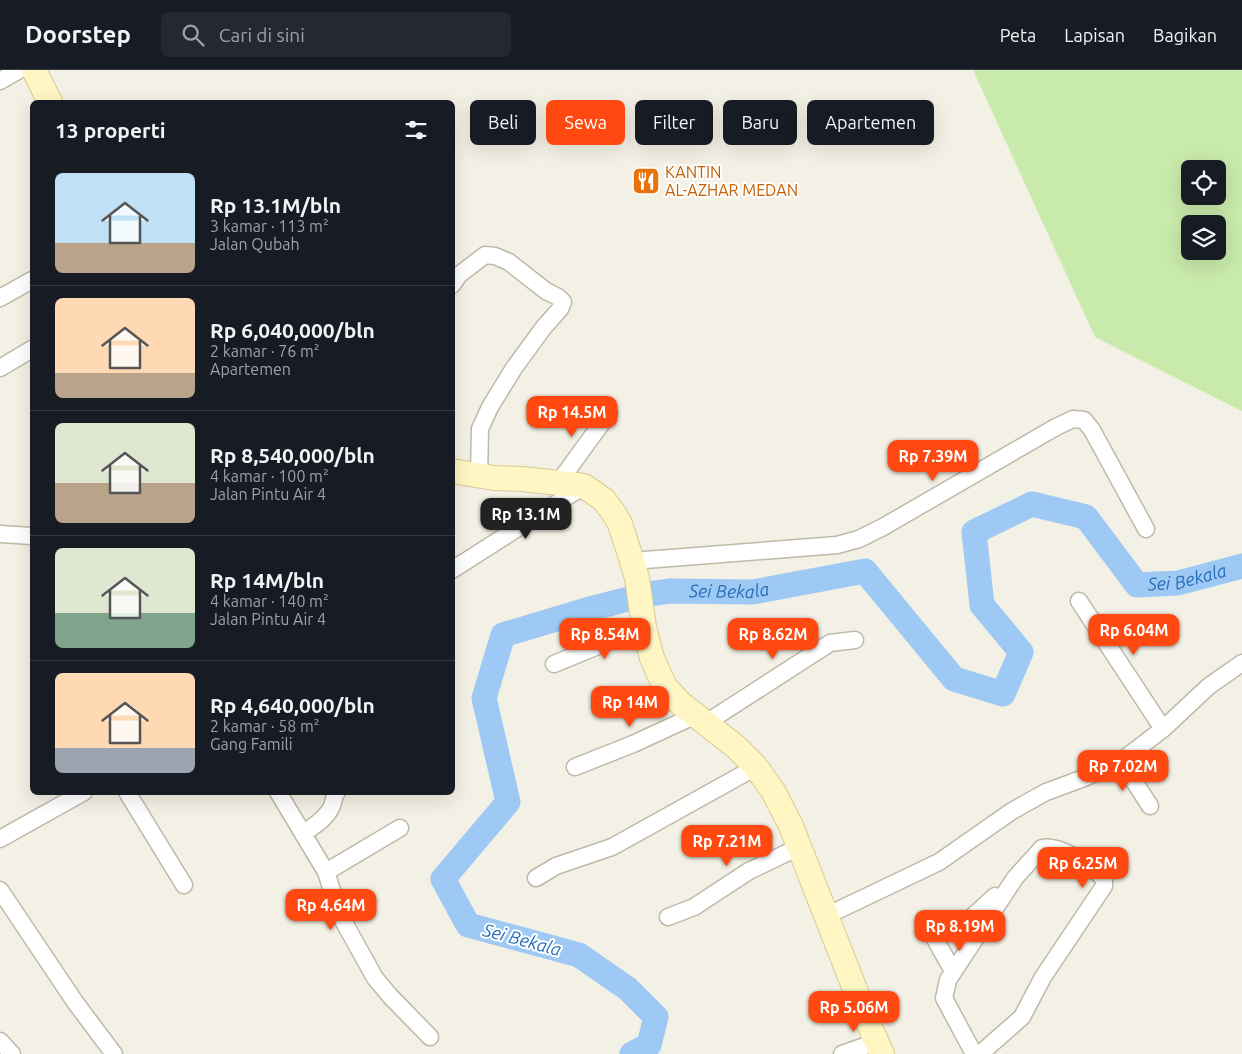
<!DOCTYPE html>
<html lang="id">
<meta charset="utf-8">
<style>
:root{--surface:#171b24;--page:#242831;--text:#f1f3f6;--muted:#9ea1a6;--line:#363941;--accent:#ff4910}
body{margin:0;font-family:Ubuntu,sans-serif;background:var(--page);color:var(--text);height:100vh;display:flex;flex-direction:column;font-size:19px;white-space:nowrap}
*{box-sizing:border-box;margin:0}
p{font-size:16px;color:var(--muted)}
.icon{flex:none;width:28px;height:28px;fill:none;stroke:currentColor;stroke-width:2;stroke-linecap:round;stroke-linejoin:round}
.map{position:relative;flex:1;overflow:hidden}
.sheet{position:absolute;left:30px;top:30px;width:425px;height:695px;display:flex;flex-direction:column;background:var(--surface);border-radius:8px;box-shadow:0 5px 20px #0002}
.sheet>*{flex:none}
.banner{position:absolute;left:470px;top:30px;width:475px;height:45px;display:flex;gap:10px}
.controls{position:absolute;left:1181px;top:90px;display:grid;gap:10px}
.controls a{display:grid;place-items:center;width:45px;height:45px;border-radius:8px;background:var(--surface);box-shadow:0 5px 20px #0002;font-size:25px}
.price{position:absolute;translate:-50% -42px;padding:0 11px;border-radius:10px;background:var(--accent);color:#fff;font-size:16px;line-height:32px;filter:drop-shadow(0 1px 2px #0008)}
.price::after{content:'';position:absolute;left:50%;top:30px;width:15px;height:11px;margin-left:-8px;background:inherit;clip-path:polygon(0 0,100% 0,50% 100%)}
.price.selected{background:#222;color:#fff}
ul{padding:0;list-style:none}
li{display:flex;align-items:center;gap:15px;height:125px;padding:0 25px}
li+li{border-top:1px solid var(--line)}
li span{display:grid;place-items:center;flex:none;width:140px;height:100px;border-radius:8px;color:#555}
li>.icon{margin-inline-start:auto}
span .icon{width:60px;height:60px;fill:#fffc;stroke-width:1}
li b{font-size:21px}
h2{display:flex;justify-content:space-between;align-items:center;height:60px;padding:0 25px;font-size:21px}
.chip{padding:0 18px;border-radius:8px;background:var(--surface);box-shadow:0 5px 20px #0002;font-size:18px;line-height:45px}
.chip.selected{background:var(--accent);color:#fff}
header{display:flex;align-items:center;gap:30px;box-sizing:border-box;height:70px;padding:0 25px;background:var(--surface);border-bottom:1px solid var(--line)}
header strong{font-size:24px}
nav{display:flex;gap:28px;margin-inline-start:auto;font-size:18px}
.search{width:350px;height:45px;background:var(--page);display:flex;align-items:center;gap:12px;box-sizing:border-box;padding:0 18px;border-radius:8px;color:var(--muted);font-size:19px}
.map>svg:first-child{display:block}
.green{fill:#c8eaab;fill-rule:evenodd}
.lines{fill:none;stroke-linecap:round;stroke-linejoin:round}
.river{stroke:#9dc9f4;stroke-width:25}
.street-casing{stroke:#bfb9a7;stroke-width:19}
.secondary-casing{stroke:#d6ca92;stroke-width:26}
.street{stroke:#fff;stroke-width:16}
.secondary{stroke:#fff6c3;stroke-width:24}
.labels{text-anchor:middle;stroke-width:4;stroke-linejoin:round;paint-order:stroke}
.food-label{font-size:16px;fill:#c56008;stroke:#fff;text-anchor:start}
.water-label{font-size:18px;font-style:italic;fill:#286eb7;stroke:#fff}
</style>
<header>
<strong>Doorstep</strong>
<div class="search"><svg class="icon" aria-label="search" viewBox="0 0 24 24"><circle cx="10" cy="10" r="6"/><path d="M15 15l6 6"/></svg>Cari di sini</div>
<nav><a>Peta</a><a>Lapisan</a><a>Bagikan</a></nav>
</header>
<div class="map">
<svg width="1242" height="984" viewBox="0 0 1242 984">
<rect width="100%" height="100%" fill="#f3f0e5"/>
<path class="green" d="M973 0H1242V341L1095 267ZM1190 99H1218V126H1190ZM1190 154H1218V181H1190Z"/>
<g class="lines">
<path class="river" id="s1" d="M632 984 649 975 656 947 628 919 579 885 468 855 443 809 508 732 484 628 503 565 593 538 648 524 671 521 753 522 865 501 954 609 1003 624 1021 582 982 535 974 462 1032 434 1086 447 1137 515 1178 513 1242 496"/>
<g class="street-casing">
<path id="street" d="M0 11 19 0
M452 215 459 205 485 185 495 186 509 192 546 221 558 227 563 232 560 239 544 257 514 298 490 337 480 359 479 406
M0 228 32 210
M0 298 32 279
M559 412 609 343
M0 464 32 466
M632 491 837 475 859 469 883 457 1056 357 1073 349 1084 350 1092 360 1146 459
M452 500 584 416
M1079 531 1163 659
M554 594 644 557
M706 653 830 573 855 570
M1121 691 1150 736
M575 697 633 674 696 645
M127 722 184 815
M278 722 326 802 340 845 375 908 390 926 430 967
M303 764C313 756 325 750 331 738 334 733 333 727 337 722
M0 769 84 722
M326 802 400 758
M536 808 556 796 612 777 756 697
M0 820 75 932 114 984
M826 846 939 792 1012 741 1046 722 1084 708 1121 691 1163 659 1209 616 1242 593
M668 847 694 837 749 801 799 777
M953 901 936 871 937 867 940 864 970 849 995 826
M0 971 12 984
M842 984 876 972
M974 984 944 928 948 910 1015 808 1042 778C1060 774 1092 796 1104 809V816L1043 907 1022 947 980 984"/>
</g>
<g class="secondary-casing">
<path id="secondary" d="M34 0 50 32
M452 401 494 408 522 409 578 415 584 416 604 430 613 442 620 454 632 491 637 508 644 557 652 588 665 617 680 633 736 677 756 697 773 721 791 756 867 950 882 984"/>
</g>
<use href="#street" class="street"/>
<use href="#secondary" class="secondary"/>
</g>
<defs>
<g id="restaurant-square" transform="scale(1.4375)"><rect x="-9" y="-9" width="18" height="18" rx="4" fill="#e8710a" stroke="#fff"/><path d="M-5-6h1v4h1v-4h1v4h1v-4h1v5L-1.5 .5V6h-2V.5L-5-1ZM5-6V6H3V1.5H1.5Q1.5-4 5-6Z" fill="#fff"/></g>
</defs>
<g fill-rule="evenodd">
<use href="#restaurant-square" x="646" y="111"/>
</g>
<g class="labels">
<g class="food-label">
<text x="665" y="108">KANTIN<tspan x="665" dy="18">AL-AZHAR MEDAN</tspan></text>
</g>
<g class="water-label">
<text dy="6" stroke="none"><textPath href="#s1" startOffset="1585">Sei Bekala</textPath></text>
<text dy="6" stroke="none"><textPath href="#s1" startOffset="820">Sei Bekala</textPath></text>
<text transform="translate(522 870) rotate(15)" y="6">Sei Bekala</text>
</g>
</g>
</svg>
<div class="controls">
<a><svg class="icon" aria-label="locate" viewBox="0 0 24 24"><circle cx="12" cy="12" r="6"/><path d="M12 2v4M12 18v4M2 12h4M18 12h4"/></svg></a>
<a><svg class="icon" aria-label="layers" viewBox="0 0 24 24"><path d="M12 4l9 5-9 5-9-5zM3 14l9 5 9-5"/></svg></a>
</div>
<b class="price" style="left:572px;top:368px">Rp 14.5M</b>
<b class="price" style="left:933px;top:412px">Rp 7.39M</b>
<b class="price selected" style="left:526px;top:470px">Rp 13.1M</b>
<b class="price" style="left:1134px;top:586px">Rp 6.04M</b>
<b class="price" style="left:605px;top:590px">Rp 8.54M</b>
<b class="price" style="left:773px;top:590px">Rp 8.62M</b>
<b class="price" style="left:630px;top:658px">Rp 14M</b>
<b class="price" style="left:1123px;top:722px">Rp 7.02M</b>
<b class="price" style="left:727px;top:797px">Rp 7.21M</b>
<b class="price" style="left:1083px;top:819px">Rp 6.25M</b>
<b class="price" style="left:331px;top:861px">Rp 4.64M</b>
<b class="price" style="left:960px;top:882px">Rp 8.19M</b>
<b class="price" style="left:854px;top:963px">Rp 5.06M</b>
<div class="banner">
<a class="chip">Beli</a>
<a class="chip selected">Sewa</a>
<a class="chip">Filter</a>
<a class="chip">Baru</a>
<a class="chip">Apartemen</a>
</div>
<section class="sheet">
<h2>13 properti<svg class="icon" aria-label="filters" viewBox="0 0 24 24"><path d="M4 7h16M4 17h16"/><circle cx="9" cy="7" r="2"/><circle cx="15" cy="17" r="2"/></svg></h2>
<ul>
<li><span style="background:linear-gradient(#bfe0f5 70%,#b9a48a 0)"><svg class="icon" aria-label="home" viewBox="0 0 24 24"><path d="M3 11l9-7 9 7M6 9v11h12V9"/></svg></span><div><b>Rp 13.1M/bln</b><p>3 kamar · 113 m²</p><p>Jalan Qubah</p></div></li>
<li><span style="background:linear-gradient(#ffd9b3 75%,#b9a48a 0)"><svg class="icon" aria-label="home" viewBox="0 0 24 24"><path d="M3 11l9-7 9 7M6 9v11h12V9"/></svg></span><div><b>Rp 6,040,000/bln</b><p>2 kamar · 76 m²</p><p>Apartemen</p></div></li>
<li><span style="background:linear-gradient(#dfe7d0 60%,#b9a48a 0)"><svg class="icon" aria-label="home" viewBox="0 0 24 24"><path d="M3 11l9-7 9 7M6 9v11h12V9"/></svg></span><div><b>Rp 8,540,000/bln</b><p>4 kamar · 100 m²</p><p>Jalan Pintu Air 4</p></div></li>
<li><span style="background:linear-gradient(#dfe7d0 65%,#7fa58c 0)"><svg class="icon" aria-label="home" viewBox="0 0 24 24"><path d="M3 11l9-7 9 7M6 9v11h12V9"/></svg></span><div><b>Rp 14M/bln</b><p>4 kamar · 140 m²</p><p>Jalan Pintu Air 4</p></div></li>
<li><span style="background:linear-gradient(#ffd9b3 75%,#9aa5b1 0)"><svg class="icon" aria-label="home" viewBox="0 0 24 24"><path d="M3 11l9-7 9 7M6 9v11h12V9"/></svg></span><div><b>Rp 4,640,000/bln</b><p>2 kamar · 58 m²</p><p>Gang Famili</p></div></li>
</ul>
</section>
</div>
